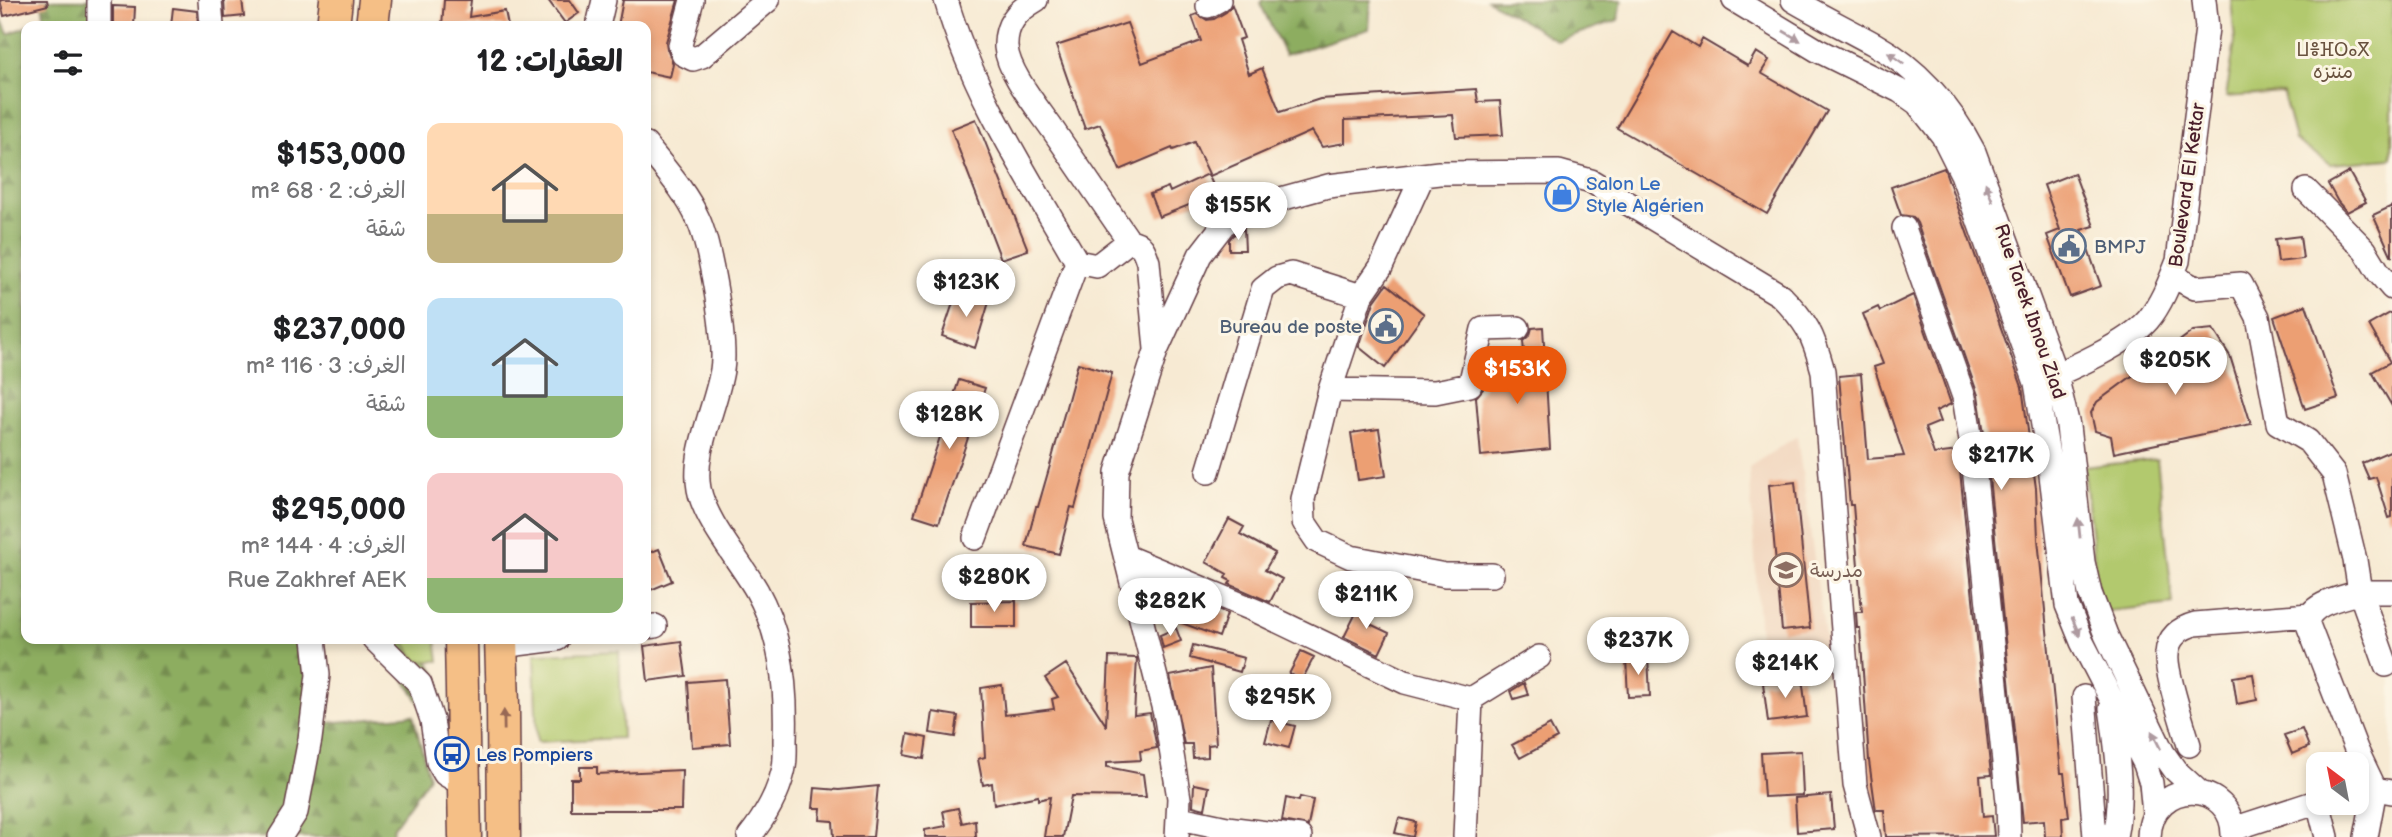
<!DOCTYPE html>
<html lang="ar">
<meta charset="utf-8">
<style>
:root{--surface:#fff;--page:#f6f6f6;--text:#202124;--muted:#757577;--accent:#ea580c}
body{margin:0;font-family:"Balsamiq Sans","Playpen Sans Arabic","Noto Sans Tifinagh",sans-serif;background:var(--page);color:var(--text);direction:rtl;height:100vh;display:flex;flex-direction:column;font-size:26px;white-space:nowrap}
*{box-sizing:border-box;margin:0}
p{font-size:23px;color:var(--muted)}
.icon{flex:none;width:38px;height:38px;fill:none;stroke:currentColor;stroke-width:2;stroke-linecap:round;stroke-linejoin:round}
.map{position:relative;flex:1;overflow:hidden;direction:ltr}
.details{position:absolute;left:21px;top:21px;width:630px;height:623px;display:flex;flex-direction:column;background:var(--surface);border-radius:14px;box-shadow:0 4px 10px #0003;direction:rtl}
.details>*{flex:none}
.needle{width:46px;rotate:328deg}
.controls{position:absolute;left:2306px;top:752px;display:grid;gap:14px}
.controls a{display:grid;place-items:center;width:63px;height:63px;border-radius:14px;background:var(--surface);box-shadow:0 4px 10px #0003;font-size:35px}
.price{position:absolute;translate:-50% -60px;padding:0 16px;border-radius:24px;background:#fff;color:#222;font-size:23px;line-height:46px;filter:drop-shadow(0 2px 4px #0008)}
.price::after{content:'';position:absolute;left:50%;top:42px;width:21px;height:16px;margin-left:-10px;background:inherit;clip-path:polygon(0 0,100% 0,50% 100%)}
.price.on{background:var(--accent);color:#fff}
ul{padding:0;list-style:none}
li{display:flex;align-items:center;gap:21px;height:175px;padding:0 28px}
li span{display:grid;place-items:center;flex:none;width:196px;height:140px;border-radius:14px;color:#555}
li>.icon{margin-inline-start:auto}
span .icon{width:84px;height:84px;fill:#fffc;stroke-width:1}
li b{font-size:30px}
h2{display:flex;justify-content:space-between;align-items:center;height:84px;padding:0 28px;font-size:30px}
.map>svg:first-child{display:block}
.built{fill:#f1d5bd}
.forest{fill:url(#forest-firs);stroke:#6c6646;stroke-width:2}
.park{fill:#b2c96e;stroke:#7e744c;stroke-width:2}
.building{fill:#ec9f73}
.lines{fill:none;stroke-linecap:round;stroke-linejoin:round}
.minor-casing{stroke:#643d44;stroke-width:26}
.highway-casing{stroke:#643d44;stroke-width:35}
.minor{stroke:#fff;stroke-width:23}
.highway{stroke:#f5bf86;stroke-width:32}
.oneway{fill:#ae9aa0}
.oneway2{fill:#976754}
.labels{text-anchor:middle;stroke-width:6;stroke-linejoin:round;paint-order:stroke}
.park-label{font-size:19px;fill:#69523f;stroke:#fcf5e5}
.shop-label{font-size:19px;fill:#366cbe;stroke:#fcf5e5;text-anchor:start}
.street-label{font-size:19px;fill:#4a1f2b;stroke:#fcf5e5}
.service-label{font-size:19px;fill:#4e5e75;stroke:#fcf5e5;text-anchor:start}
.education-label{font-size:19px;fill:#785e54;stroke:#fcf5e5;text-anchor:start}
.transit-label{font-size:19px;fill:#164399;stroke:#fcf5e5;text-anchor:start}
</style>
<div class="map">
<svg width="2392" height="837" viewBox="0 0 2392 837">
<defs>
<pattern id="forest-firs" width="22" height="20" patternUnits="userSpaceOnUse" patternTransform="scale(1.75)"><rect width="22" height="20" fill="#8dad61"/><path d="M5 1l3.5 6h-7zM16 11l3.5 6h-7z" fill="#758c50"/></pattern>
</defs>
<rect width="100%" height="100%" fill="#fcf5e5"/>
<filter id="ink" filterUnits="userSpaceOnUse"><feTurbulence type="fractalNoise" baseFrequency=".0143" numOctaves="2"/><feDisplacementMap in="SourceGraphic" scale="14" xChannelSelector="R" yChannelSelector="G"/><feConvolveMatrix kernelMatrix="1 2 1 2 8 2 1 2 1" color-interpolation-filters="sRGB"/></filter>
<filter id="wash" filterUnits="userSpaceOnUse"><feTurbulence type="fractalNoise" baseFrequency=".00686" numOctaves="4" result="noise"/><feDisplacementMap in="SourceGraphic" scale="28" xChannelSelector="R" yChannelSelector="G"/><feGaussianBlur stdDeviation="1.57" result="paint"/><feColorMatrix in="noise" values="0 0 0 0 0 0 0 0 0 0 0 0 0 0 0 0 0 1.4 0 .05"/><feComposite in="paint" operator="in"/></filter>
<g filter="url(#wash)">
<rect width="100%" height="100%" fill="#f7ead3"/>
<path class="built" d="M1797 436 1830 673 1763 683 1749 467Z"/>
<path class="forest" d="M41 0H94L91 26H27L45 19Z
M1263 0H1371L1369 29 1285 55 1260 3Z
M1488 0H1622L1618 20 1557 41Z
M1 18 8 34 26 27V639H315L316 724 413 715 429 777 393 828 392 837H0Z
M380 639H410L419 647 437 675 442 716 428 717Z"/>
<path class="park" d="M2231 0H2392V157L2390 159 2330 164 2295 140 2283 93 2226 97 2235 41Z
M2157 459 2173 604 2100 612 2084 467Z
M403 639H436L439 661H417Z
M619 651 622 738 537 742 534 654Z"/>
<g id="blocks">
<path class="building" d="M0 0H47L48 5 4 16Z
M224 0H242L244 16 225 18Z
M444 0H471L469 17 505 11 508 26H442Z
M548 0H570L579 13 565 23Z
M623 0H678L666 42 667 49 673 64 670 77 646 72V26H618Z
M1232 5 1244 38 1238 40 1249 74 1262 68 1280 112 1320 99 1476 89 1478 102 1500 101 1503 135 1456 137 1453 115 1345 120V143L1322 147 1312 131 1210 176 1194 142 1173 150 1172 148 1120 170 1100 124 1085 129 1056 46 1127 23 1142 63 1201 41 1192 16 1197 14 1207 20 1214 19 1226 12Z
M113 6 135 7 134 26H113Z
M173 8 197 11 198 26H171Z
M1673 32 1698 47 1702 39 1748 66 1756 52 1769 60 1761 73 1827 111 1767 214 1617 128Z
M976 119 1028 250 1001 259 951 129Z
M1944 168 2022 387 2036 488 2038 539 2061 773H2064L2067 800 2069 817 2062 818 2063 837H2045L2044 820 2023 822 1986 446 1978 395 1917 223 1913 217 1901 215 1891 187Z
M2349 172 2366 202 2347 212 2338 202 2328 184Z
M2074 173 2094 226 2081 230 2101 286 2070 297 2047 235 2060 230 2044 185Z
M1208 174 1217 194 1159 217 1150 194 1168 187 1170 192Z
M2392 206V257L2373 215Z
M1244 229 1245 250H1229V240L1233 235Z
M2300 236 2303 259 2278 262 2275 239Z
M1387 284 1424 314 1385 368 1359 347 1374 302Z
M957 291 989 302 975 348 942 336Z
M1913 295 1951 404 1936 411 1940 422 1925 428 1934 454 1958 451 1991 775 1980 776 1983 817 1992 816 1994 836 1886 837 1884 810H1876L1875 804 1869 761 1860 628H1857L1856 612H1862L1860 590 1853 505H1850L1839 376 1861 374 1868 459 1904 456 1874 367 1883 364 1863 314 1878 307 1880 311Z
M2306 305 2338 398 2305 409 2274 317Z
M2392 312V406L2372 372 2390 362 2369 325Z
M1543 327 1550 449 1481 456 1476 397 1483 389 1486 378 1526 376 1523 341 1530 335 1532 328Z
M2213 329 2230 356 2251 424 2114 453 2111 436 2095 431 2091 413 2097 402 2193 331Z
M1078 363 1112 373 1075 508 1071 507 1059 554 1026 546 1036 507H1038L1051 462Z
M959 380 985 388 939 523 914 515Z
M1379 429 1386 476 1358 480 1351 433Z
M2392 450V517L2389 518 2376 477 2369 479 2362 463Z
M1795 482 1810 628 1782 631 1769 485Z
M1229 519 1244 527 1240 534 1275 553 1265 570 1282 579 1270 602 1229 584 1231 581 1225 578 1227 574 1206 562Z
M659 549 672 581 646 592V554Z
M1016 601V627H971V602Z
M1198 602 1227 614 1219 637 1179 622 1184 608 1194 612Z
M1360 605 1374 612 1368 623 1389 633 1379 654 1344 637Z
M1176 628 1181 641 1163 648 1160 635Z
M681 641 686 676 648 681 644 646Z
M1193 645 1244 658 1240 672 1190 658Z
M1301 651 1314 657 1302 680 1289 674Z
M1648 656 1650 696 1628 697 1626 658Z
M1109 657 1137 658 1134 715 1150 713 1157 748 1140 751 1141 760 1107 762V767L1143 774 1146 797 1071 796 1063 837H1044L1050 797 1038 800V796L994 805 992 783 983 785 978 759 985 757 981 688 1002 685 1005 715 1054 709 1052 699 1058 697 1045 678 1066 664 1106 725Z
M1211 668 1216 744 1208 745V757L1193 758 1192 744H1184L1170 676Z
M2253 674 2257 700 2237 704 2233 677Z
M1802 678 1807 717 1768 722 1763 683Z
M725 679 730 744 692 747 688 682Z
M1524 683 1528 695 1514 699 1511 691Z
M933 712 958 716 955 737 930 733Z
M1271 720 1295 726 1289 748 1265 742Z
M1550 725 1557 738 1520 758 1512 745Z
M2302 729 2309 747 2292 754 2284 735Z
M908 734 927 738 924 759 904 755Z
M1801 751 1803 795 1764 797 1761 753Z
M580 767H597V774L682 770 681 810H571V779H580Z
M1194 784 1209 787 1205 809 1193 806Z
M878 786 873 837H834L833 821 820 820 821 808H813L815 788 839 790Z
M1831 795 1834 829 1797 832 1795 798Z
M1300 797 1313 800 1308 826 1282 821 1286 798 1299 801Z
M958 808 962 823 975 820 976 837H925V830L946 826 943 811Z
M1399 818 1416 822 1413 837 1395 833Z"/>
</g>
</g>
<g filter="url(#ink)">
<use href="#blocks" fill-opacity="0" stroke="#643d44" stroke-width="2"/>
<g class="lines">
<g class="minor-casing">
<path id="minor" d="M210 0 212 26
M692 0 680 45 683 54 693 59 702 56 768 0
M946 0C973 94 1029 178 1077 262L1097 266 1129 241C1142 242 1145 252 1148 262L1156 349
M1036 0C1017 11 1005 24 1006 47 1008 73 1038 108 1053 130 1078 167 1104 204 1129 241
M1734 0 1817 50 1900 91 1917 103 1943 136 1962 174 2036 383 2050 467 2067 605 2082 642 2145 764 2151 783 2154 814
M1793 0C1820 16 1847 29 1874 44 1919 69 1951 107 1974 152L2056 375 2068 426 2083 562 2090 593 2106 635 2163 753 2175 770 2199 792
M1208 6 1219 0
M99 26V0
M598 26 604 0
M646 145C664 168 686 192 698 219 710 245 727 342 722 370 716 407 692 452 699 489 705 521 740 561 757 591 782 636 787 690 785 740 785 750 786 762 783 772 777 797 765 817 749 837
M2306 190 2365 250 2379 273 2392 288
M1904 228 1964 397 1972 447 2008 802 2009 837
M2173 276 2195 288 2241 284 2258 317 2278 423 2308 441 2334 474 2355 560 2360 592C2343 598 2312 602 2307 622L2356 749 2375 789 2392 792
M1361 296 1330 390 1435 392 1470 385 1483 329 1518 328
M2042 380C2071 369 2128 343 2148 320 2162 303 2170 281 2178 261L2207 28 2204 0
M1330 390 1303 499 1304 522 1317 541 1351 557 1445 575H1492
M1208 472 1263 289 1277 278 1291 274 1361 296 1381 267 1423 175
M975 538 1077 262
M1127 557 1259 612 1405 682 1471 699 1539 657
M646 627 655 626
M374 639 420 684 432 720 438 762 445 774 464 785
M501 646 557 639
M2386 665 2360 592H2392
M2084 697 2095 837
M2111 708C2117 752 2124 793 2115 837
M2189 745C2183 725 2165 671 2167 654 2168 637 2180 628 2195 624L2309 615
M2318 802 2327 837
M1180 818 1227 828 1300 837
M2233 829 2319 801
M280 837 296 812 310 739 318 675 314 639
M1177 837 1179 798 1166 718 1116 519 1117 472 1156 351 1200 255 1224 224 1259 205 1328 186 1439 173 1559 172 1591 181 1780 295C1807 322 1813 334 1823 371L1855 785 1869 837
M1465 837 1471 699
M2149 837C2151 776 2235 779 2233 837
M2366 837 2375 789"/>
</g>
<g class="highway-casing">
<path id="highway" d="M333 26 336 0
M372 26 375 0
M461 639 465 837
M501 639 503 705 504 837"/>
</g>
<use href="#minor" class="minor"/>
<use href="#highway" class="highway"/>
</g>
<defs><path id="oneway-solid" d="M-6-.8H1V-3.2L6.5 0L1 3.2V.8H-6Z" transform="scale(1.75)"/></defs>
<g class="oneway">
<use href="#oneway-solid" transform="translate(1792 36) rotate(30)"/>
<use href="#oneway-solid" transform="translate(1896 58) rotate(-144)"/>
<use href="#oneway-solid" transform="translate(1989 192) rotate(-111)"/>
<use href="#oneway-solid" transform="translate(2079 528) rotate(-96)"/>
<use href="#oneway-solid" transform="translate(2076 627) rotate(67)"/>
<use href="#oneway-solid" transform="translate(2156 740) rotate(-117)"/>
</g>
<use class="oneway2" href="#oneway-solid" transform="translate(504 720) rotate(-91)"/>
</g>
<defs>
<g id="shop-ring" transform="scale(1.75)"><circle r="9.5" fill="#fcf5e5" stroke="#3f7fe0" stroke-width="1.5"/><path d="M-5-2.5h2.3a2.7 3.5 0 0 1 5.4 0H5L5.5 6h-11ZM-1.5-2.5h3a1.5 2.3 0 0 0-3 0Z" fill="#3f7fe0"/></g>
<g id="civic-ring" transform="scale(1.75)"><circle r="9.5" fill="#fcf5e5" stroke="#5c6f8a" stroke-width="1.5"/><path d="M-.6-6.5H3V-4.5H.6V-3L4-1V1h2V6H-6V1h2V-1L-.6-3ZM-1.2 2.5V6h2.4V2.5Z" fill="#5c6f8a"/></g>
<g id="school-ring" transform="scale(1.75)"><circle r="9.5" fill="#fcf5e5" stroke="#8d6e63" stroke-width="1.5"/><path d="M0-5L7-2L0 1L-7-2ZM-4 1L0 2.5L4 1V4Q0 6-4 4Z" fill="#8d6e63"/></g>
<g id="bus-ring" transform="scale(1.75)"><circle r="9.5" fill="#fcf5e5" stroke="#1a4fb4" stroke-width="1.5"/><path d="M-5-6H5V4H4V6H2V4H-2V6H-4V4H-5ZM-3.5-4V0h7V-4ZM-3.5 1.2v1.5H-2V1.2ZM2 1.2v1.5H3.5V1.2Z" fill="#1a4fb4"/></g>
</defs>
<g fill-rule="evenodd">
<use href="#shop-ring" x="1562" y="194"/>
<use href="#civic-ring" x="2069" y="246"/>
<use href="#civic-ring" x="1386" y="326"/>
<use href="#school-ring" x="1786" y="570"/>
<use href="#bus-ring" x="452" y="754"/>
</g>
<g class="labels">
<g class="park-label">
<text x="2333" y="56">ⵡⴻⴼⵔⴰⴳ<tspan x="2333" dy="22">منتزه</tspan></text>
</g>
<g class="shop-label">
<text x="1586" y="190">Salon Le<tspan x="1586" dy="22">Style Algérien</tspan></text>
</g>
<g class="street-label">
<text transform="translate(2186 185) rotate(-82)" y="7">Boulevard El Kettar</text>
<text transform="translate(2031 311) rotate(71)" y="7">Rue Tarek Ibnou Ziad</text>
</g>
<g class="service-label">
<text x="2094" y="253">BMPJ</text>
<text x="1362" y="333" text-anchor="end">Bureau de poste</text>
</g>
<g class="education-label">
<text x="1810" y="577">مدرسة</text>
</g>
<g class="transit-label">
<text x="476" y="761">Les Pompiers</text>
</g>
</g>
</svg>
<div class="controls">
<a><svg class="needle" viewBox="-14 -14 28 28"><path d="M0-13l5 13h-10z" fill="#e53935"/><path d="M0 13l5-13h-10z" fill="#757577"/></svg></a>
</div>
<b class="price" style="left:1238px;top:242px">$155K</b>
<b class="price" style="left:966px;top:319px">$123K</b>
<b class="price" style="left:2175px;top:397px">$205K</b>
<b class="price on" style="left:1517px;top:406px">$153K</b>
<b class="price" style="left:949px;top:451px">$128K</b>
<b class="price" style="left:2001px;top:492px">$217K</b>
<b class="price" style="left:994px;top:614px">$280K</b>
<b class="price" style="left:1366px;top:631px">$211K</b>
<b class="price" style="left:1170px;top:638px">$282K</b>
<b class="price" style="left:1638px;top:677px">$237K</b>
<b class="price" style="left:1785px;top:700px">$214K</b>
<b class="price" style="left:1280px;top:734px">$295K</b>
<section class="details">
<h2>العقارات: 12<svg class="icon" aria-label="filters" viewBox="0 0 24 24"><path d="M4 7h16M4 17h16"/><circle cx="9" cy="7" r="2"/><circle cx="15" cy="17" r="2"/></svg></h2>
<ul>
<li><span style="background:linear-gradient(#ffd9b3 65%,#c2b280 0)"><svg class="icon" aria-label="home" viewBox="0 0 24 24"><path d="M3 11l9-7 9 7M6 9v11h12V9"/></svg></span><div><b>$153,000</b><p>الغرف: 2 · 68 m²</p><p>شقة</p></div></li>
<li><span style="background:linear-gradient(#bfe0f5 70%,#8fb573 0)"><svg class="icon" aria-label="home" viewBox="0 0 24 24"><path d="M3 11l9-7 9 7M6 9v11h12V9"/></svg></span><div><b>$237,000</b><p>الغرف: 3 · 116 m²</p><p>شقة</p></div></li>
<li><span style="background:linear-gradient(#f6c9c9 75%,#8fb573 0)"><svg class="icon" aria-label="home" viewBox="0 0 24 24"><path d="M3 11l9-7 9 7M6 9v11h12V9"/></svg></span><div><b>$295,000</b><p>الغرف: 4 · 144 m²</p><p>Rue Zakhref AEK</p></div></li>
</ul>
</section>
</div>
